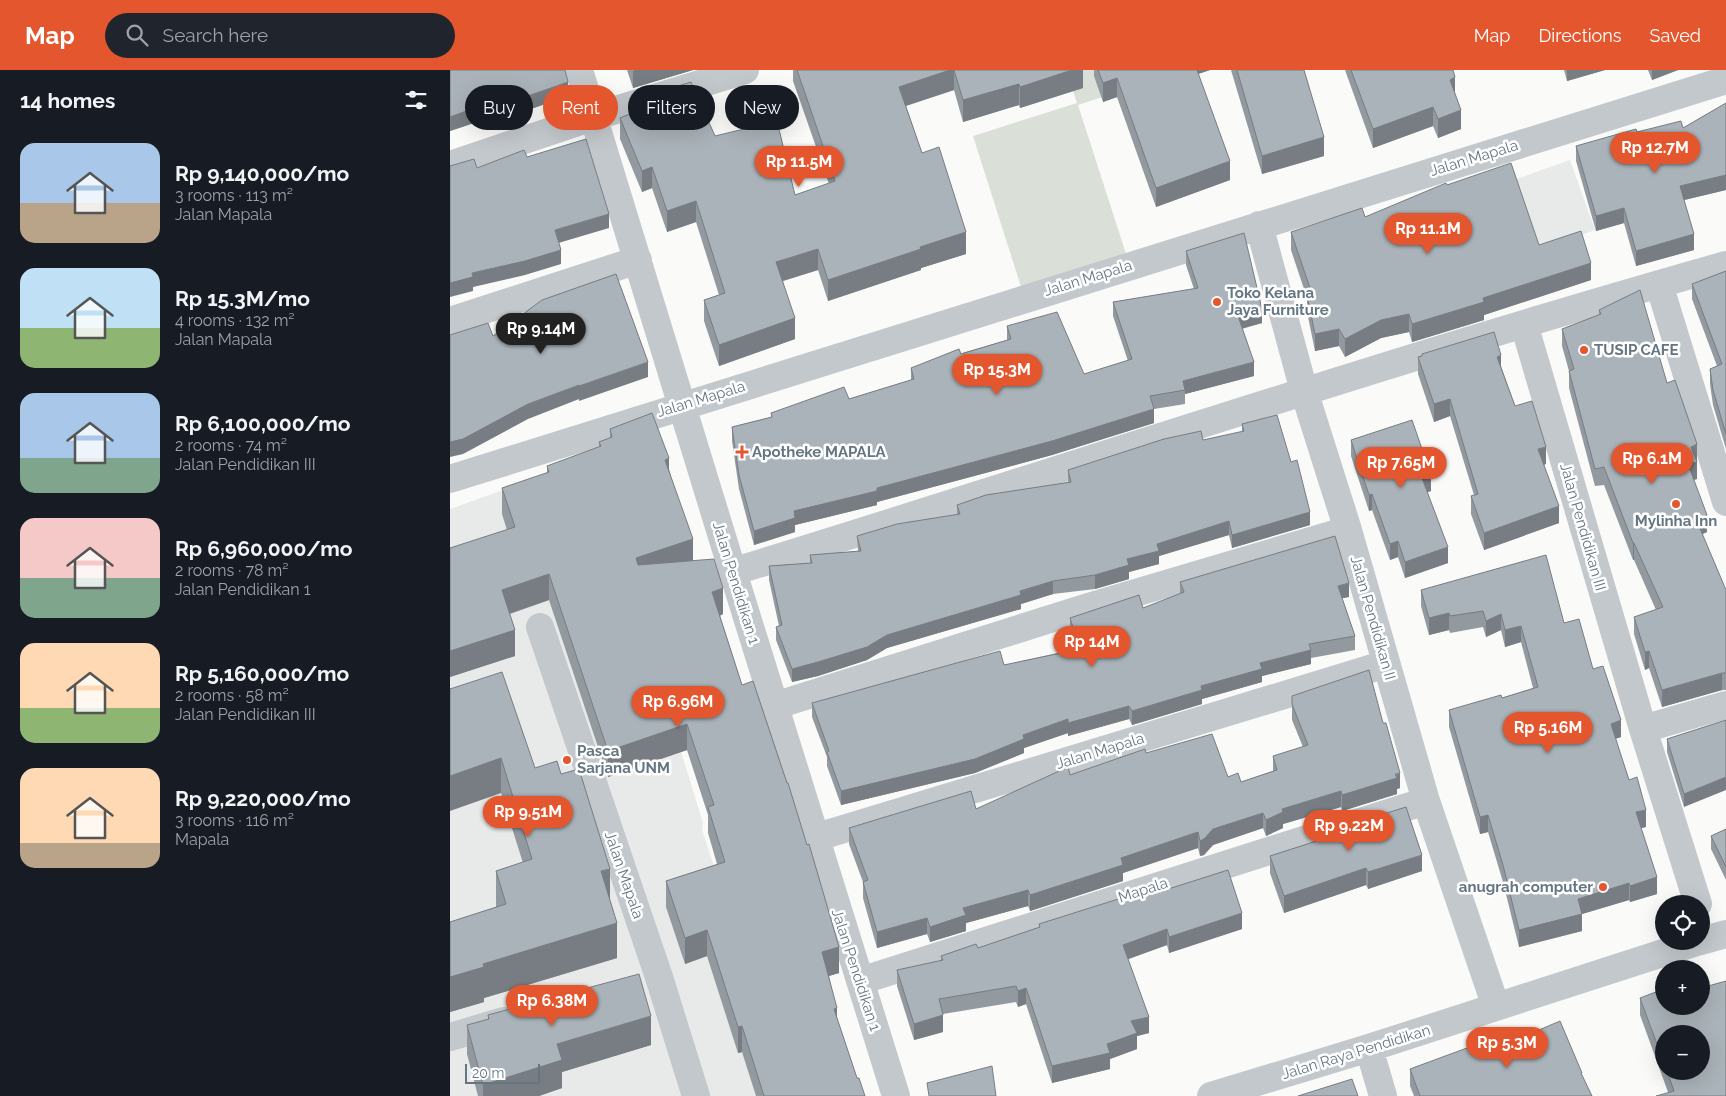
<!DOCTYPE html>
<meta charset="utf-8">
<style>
:root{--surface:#171b24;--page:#20242c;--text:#f1f3f6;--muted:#9ea1a6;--accent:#e4572e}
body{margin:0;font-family:Raleway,sans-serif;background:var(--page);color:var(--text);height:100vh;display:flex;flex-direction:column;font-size:19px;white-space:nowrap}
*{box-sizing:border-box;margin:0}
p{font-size:16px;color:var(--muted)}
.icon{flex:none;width:28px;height:28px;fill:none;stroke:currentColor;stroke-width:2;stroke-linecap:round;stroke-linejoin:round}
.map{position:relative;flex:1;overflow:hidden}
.panel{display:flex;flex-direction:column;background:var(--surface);width:450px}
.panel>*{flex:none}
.guide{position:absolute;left:15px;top:15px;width:475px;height:45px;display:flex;gap:10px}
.controls{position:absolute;left:1205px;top:825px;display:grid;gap:10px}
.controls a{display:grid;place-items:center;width:55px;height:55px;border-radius:50%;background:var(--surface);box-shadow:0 5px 20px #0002;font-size:25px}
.scale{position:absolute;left:15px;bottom:12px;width:75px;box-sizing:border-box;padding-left:5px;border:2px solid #657683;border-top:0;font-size:14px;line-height:18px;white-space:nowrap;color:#657683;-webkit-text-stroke:4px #fff;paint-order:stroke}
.price{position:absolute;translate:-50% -42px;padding:0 11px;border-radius:18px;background:var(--accent);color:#fff;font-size:16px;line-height:32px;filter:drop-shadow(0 1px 2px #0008)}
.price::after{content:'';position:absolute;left:50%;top:30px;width:15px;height:11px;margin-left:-8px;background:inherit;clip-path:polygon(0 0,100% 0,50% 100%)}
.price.active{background:#222;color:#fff}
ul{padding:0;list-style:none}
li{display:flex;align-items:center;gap:15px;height:125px;padding:0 20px}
li span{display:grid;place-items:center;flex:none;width:140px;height:100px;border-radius:15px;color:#555}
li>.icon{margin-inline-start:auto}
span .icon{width:60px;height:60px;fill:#fffc;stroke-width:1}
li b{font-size:21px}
h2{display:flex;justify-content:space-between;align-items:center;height:60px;padding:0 20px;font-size:21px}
.tag{padding:0 18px;border-radius:22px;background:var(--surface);box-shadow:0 5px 20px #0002;font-size:18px;line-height:45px}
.tag.active{background:var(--accent);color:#fff}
header{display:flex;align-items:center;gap:30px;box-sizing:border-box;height:70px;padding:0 25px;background:var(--accent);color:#fff}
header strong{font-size:24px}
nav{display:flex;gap:28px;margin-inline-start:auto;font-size:18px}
.search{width:350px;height:45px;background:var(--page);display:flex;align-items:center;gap:12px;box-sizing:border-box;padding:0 18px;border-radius:28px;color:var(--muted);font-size:19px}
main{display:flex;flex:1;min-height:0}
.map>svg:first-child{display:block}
.built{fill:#e8e9e9}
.green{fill:#dadfd7}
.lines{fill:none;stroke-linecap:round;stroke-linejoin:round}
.minor{stroke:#c3c8cc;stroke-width:28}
.wall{fill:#929a9f;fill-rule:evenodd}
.shaded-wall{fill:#777d82}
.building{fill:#aab3b9;stroke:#777d82}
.poi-dot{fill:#e4572e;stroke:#fff;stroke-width:2}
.labels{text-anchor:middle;stroke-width:5;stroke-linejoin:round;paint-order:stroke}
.street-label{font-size:15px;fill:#657683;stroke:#fff}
.poi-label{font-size:15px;font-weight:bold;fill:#657683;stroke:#fff;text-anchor:start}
</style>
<header>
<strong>Map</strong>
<div class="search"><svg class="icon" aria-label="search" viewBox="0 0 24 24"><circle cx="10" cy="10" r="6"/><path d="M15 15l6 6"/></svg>Search here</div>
<nav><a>Map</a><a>Directions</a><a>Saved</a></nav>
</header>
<main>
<section class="panel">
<h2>14 homes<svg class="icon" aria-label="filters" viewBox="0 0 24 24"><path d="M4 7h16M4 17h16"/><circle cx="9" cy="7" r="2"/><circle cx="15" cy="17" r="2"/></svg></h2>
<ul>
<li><span style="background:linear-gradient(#a9c7e8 60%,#b9a48a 0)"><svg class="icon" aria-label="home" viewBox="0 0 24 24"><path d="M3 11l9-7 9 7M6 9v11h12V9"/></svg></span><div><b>Rp 9,140,000/mo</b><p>3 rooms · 113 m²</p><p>Jalan Mapala</p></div></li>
<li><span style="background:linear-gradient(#bfe0f5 60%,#8fb573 0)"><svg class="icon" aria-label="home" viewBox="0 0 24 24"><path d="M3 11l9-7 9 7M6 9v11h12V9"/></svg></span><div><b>Rp 15.3M/mo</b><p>4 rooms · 132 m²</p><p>Jalan Mapala</p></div></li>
<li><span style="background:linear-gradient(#a9c7e8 65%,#7fa58c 0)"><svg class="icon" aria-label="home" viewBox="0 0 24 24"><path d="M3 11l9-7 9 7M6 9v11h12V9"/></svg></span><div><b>Rp 6,100,000/mo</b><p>2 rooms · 74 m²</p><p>Jalan Pendidikan III</p></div></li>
<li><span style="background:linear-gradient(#f6c9c9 60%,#7fa58c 0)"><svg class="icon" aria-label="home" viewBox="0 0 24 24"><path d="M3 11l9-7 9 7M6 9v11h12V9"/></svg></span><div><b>Rp 6,960,000/mo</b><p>2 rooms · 78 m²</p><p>Jalan Pendidikan 1</p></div></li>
<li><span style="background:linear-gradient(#ffd9b3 65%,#8fb573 0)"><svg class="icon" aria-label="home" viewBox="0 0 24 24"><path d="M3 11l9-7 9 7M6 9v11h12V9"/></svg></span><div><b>Rp 5,160,000/mo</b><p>2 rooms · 58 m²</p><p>Jalan Pendidikan III</p></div></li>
<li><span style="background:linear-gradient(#ffd9b3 75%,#b9a48a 0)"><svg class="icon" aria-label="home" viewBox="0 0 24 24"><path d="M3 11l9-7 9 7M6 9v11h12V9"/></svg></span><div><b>Rp 9,220,000/mo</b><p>3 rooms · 116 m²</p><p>Mapala</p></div></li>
</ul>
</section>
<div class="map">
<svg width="1276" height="1026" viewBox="0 0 1276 1026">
<rect width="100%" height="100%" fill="#fafaf8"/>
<path class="built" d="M1120 90 1145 160 1086 182 1061 111Z
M87 408 214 626 253 753 252 760 340 1026H0V439Z"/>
<path class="green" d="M616 0H704L707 9 628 35 678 190 573 223 523 66 627 33Z"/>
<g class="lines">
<path class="minor" d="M129 0C234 342 338 685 446 1026
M0 95 143 47 295 0
M809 155 854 321 898 460 976 731 1046 937
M1209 214 1276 432
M0 251 188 190
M1074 254 1193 659 1248 834
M0 409 1276 10
M282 502C614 400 942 289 1276 195
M90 557 209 907 246 1026
M324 636 638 537 898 460
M1193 659 1276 635
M364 768 936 594
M1251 871 1276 864
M410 911 976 731
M0 967 54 951
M919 978 933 1026
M761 1026 919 978 1250 871"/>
</g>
<path class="wall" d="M0 0 118 26 32 56 30 51 0 61Z
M177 0H243L183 18Z
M343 0H633V18L570 38 569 35 513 52 504 20 456 36 472 83 516 184 471 198V200L378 231 368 200 333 211 345 269 269 296 254 251V230L269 225 246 152 217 162 202 118 192 122 170 69V48L193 38V27L265 66 345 125 379 114 343 11Z
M644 0H760L748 4 780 110 706 137 667 27 653 32 644 6Z
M781 0H854L874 86 812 104Z
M895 0H1003L1005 25 1011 59 988 68 983 56 923 78Z
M1114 0H1155L1117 11Z
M1198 0H1228L1202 10Z
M1276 33V120L1234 130 1244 180 1186 196 1174 153 1146 161 1126 91V76L1187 62 1233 58Z
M997 115 1141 210 1034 245V250L962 272 959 262 931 268 895 287 889 276 865 281 857 242V228L841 180V162L915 147Z
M736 181 812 253 792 258 804 306 735 324V334L704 339V353L602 385 427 432V435L345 455V462L304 475 289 419 282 371V357L321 347V343L399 329 461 310V298L557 270V256L634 304 678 291 663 246V232L744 219 736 195Z
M1276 201V379L1263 335 1260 314V299L1267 296 1242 229V214Z
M1149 240 1217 313 1247 374V409L1244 410 1257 462 1252 464 1276 520V620H1272L1212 637 1199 598 1195 600 1184 564V547L1206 540 1184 490H1183L1154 415 1145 416 1119 318V301L1112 276V259L1149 245Z
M972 284 1051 296 1065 336 1096 394 1094 395 1109 453 1034 480 1021 444V426L1024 425 1000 346 984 352 968 304V287L972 286Z
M792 354 841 392 860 455 782 478 779 465 709 486V494L679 502V509L645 519 603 524 571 534V539L437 578 417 590 368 606 342 612 326 570V557L329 556 319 510V496L360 493V485L408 481 407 466 507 445V435L618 412V400L753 370 792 362Z
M160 359 219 399 243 490 273 544 270 546 292 615 389 903 379 906 387 950 407 1008 415 1026H306L292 982 288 983 257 886 235 894 216 837V811L267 794 258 763V745L237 680 158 707 99 530 60 544 65 586 0 607 57 460 52 444V418L97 403V396L149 377V372L160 368Z
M901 370 981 421 977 422 998 493 955 508 948 487 940 490 922 440 919 441 901 386Z
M730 512 899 527 892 528 905 566V580L861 588V594L812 606V612L752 629V634L682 655 679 649 618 666V663L574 678V683L525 703 391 735 377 696V687L362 647V633L554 595 626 579 620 562V548L693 538 730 524Z
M971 520 1114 553 1143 599 1171 667 1165 669 1179 710 1196 757 1191 758 1207 824 1180 832 1179 830 1132 844V861L1069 877 1053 812 1038 762 1030 764 999 657V640L1052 628 1083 618 1071 572 1055 577 1051 560 1036 567 1033 557 1000 563 999 560 979 565 971 536Z
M0 619 85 698 111 704 160 830 167 888 34 928V932L0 942V852L46 837V801L73 793 51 723Z
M842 626 950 718 947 719V724L892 741 891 737 833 754V758L816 766 813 758 763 775 754 785 750 786 748 778 673 803V811L580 841 578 836 516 853V861L480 872 477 864 427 878 413 828V812L399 774V758L526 739 620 705 696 683 778 707 791 712 823 701V686L853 677 842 650Z
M1276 650 1234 737 1217 682V669Z
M902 754 972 801 918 819 916 815 834 843 820 803V786L902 760Z
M1276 759V810L1261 779V766Z
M710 822 792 859 719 883 717 875 678 889 699 963 687 966V979L660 989V999L602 1013 576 934 568 937 566 932 493 944V962L464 970 447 916V900L491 891V886L528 878 589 858V854Z
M1190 928H1214L1276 1026 1218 1022 1190 945ZM1214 964 1251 1001H1214Z
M38 945 201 975 112 1002V1018L89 1026H28L17 984V955L38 950Z
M960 999 1132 1006 1142 1026H964L960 1016Z"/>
<path class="shaded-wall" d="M186 0H243L183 18V1Z
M500 0H504V20L449 38V17Z
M622 0H633V18L570 38V17Z
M742 0H760L742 6Z
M1117 0H1155L1117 11Z
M1202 0H1228L1202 10Z
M1005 7V26L1000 10Z
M667 8V27L653 32V13Z
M118 12V26L32 56V42Z
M569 14V35L513 52V30Z
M30 36V51L0 61V47Z
M983 37V56L923 78V59Z
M1011 40V59L988 68V49Z
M874 67V86L812 104V86Z
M780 91V110L706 137V118Z
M202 97V118L192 122V101Z
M1276 105V120L1230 131V116Z
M246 131V152L217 162V141Z
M1174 138V153L1146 161V146Z
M159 144V158L105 174V160Z
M516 162V184L471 198V200L378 231V210L470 177Z
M1244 164V180L1186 196V181Z
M368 179V200L326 213V192Z
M111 180V194L75 205 23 217V221L0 227V213L22 203Z
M1141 193V210L1034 245V250L962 272V254L1033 228Z
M812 239V253L788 260V246Z
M959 244V262L931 268 895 287V269L931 250Z
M345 248V269L269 296V275Z
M889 259V276L865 281V264Z
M1051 285V303L1047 287Z
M198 292V307L129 331V316Z
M804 292V306L735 324V320L733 311Z
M129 315V329L78 349 13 384 0 387V372L78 334Z
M1000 329V346L984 352V334Z
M704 339V353L602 385 427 432V435L345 455V462L304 475V461L344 441Z
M1247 374V409L1238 411V394L1241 377Z
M1096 377V394L1088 396V379Z
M219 388V414L215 390Z
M981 405V421L972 424V408Z
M922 424V440L919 441V425Z
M1109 436V453L1034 480V463Z
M860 442V455L782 478V465Z
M1257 445V462L1246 467V449Z
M779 451V465L709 486V494L679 502V509L645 519V505L707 474Z
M243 469V495L186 514V488Z
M948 471V487L940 490V474Z
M1183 473H1184V490H1183Z
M998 477V493L955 508V492Z
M99 504V530L52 546V520Z
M603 511V524L571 534V539L437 578 417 590 368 606 342 612V599L437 565Z
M899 513V527L888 529V516Z
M273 518V544L262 548V522Z
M999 543V560L979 565V548Z
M1051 544V560L1036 567V551Z
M1071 556V572L1055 577V560Z
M65 560V586L0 607V581Z
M861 580V594L812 606V612L752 629V634L682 655V641L810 593Z
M1199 581V598L1195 600V582Z
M1272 603V620L1212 637V620Z
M679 636V649L618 666V653Z
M618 649V663L574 678V683L525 703 391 735V721L573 665Z
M1171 650V667L1161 670V654Z
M237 654V680L158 707V681Z
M51 688V723L0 741V706Z
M950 703V718L947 719V724L892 741V725Z
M1276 707V720L1234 737V724Z
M891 721V737L833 754V758L816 766V750L832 739Z
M1196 740V757L1186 759V742Z
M813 743V758L763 775 754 785 750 786V771L763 759Z
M1038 745V762L1030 764V747Z
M748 762V778L673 803V811L580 841V825L671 788Z
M972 785V801L918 819V802Z
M916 798V815L834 843V826Z
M160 799V834L151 801Z
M1207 807V824L1180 832V816Z
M1179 813V830L1132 844V861L1069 877V860L1128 829Z
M578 820V836L516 853V861L480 872V857L513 838Z
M792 843V859L719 883V867Z
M477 848V864L427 878V862Z
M167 853V888L34 928V932L0 942V907L33 894Z
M717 859V875L673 891V875Z
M257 860V886L235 894V868Z
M389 877V903L372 908V882Z
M576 918V934L568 937V921Z
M387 938V964L384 939Z
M493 945V962L464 970V954Z
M201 946V975L112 1002V1018L89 1026H33V1015L107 974Z
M699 947V963L687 966V979L660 989V999L602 1013V996L657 974 681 951Z
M292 956V982L288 983V957Z"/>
<path class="building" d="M0 0H115L118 12 32 42 30 36 0 47Z
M347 0H500L449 17 472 83 489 77 516 162 470 177 471 179 378 210 368 179 326 192 345 248 269 275 254 230 275 223 246 131 217 141 202 97 192 101 170 48 196 37 193 27 241 12 265 66 327 51 345 125 385 111Z
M504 0H622L570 17 569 14 513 30Z
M648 0H747L780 91 706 118 667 8 653 13Z
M787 0H854L874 67 812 86Z
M901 0H1003L1005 7 1000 10 1011 40 988 49 983 37 923 59Z
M1276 33V105L1230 116 1244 164 1186 181 1174 138 1146 146 1126 76 1186 59 1187 62 1231 51 1233 58Z
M136 69 159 144 105 160 111 180 75 191 22 203 23 207 0 213V96L24 89 27 98 74 80 77 87Z
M1061 93 1089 175 1131 161 1141 193 1033 228 1034 232 962 254 959 244 931 250 895 269 889 259 865 264 857 225 862 224 841 162 912 138 915 147 996 113 997 115Z
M794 163 812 239 788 246 804 292 733 311 735 320 700 326 704 339 602 371 427 418V421L344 441 345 448 304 461 289 405 282 357 322 347 321 343 394 317 399 329 464 309 461 298 509 279 511 284 561 269 557 256 607 242 634 304 682 289 663 232 748 218 736 181Z
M1276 201V364L1263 320 1260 299 1272 294 1242 214Z
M166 204 198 292 129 316V315L78 334 13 369 0 372V265L38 253 43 266 92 230Z
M1190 220 1217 313 1225 310 1247 374 1241 377 1247 392 1238 394 1257 445 1246 449 1276 520V603H1272L1212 620 1199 581 1195 582 1184 547 1213 537 1184 473H1183L1154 397 1145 399 1119 301 1124 299 1112 259 1151 244 1149 240Z
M1044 262 1051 285 1047 287 1065 336 1082 331 1096 377 1088 379 1109 436 1034 463 1021 426 1028 424 1000 329 984 334 968 287 972 286V284Z
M202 343 219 388 215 390 243 469 186 488 188 495 264 489 273 518 262 522 292 615 303 611 337 713H338L357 775 359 774 389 877 372 882 387 938 384 939 407 1008H409L415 1026H314L292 956 288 957 257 860 235 868 216 811 275 792 258 737 264 735 237 654 158 681 99 504 52 520 65 560 0 581V478L65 457 52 418 99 402 97 396 151 376 149 372 162 367 160 359Z
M827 345 841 392 847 390 860 442 782 465 779 451 707 474 709 481 677 489 679 495 645 505 603 511 570 521 571 525 437 565 417 577 368 592 342 599 326 557 332 555 319 496 362 493 360 485 411 481 407 466 447 454 510 444 507 435 536 425 621 412 618 400 714 369 751 361 753 370 794 361 792 354Z
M962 350 981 405 972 408 998 477 955 492 948 471 940 474 922 424 919 425 901 370Z
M885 466 899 513 888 516 905 566 859 574 861 580 810 593 812 599 751 616 752 620 682 641 679 636 618 653V649L573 665 574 669 525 689 391 721 377 682 379 681 362 633 550 581 554 595 630 579 620 548 689 525 693 538 734 522 730 512Z
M1096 485 1114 553 1129 549 1143 599 1153 596 1171 650 1161 654 1179 710 1187 707 1196 740 1186 742 1207 807 1180 816 1179 813 1128 829 1132 844 1069 860 1053 795 1038 745 1030 747 999 640 1051 625 1052 628 1088 617 1071 556 1055 560 1051 544 1036 551 1033 541 1000 546 999 543 979 548 971 520Z
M919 600 933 653H936L950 703 945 704 947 708 892 725 891 721 832 739 833 742 816 750 813 743 763 759 754 769 750 771 748 762 671 788 673 795 580 825 578 820 513 838 516 845 480 857 477 848 427 862 413 812 418 810 399 758 521 721 526 739 618 697 620 705 695 679 696 683 762 664 778 707 788 703 791 712 827 700 823 686 858 675 842 634V626Z
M52 602 85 698 107 691 111 704 129 699 160 799 151 801 167 853 33 894 34 897 0 907V852L56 834 46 801 82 789 51 688 0 706V619Z
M1276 650V707L1234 724 1217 669Z
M956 737 972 785 918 802 916 798 834 826 820 786 904 759 902 754Z
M1276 759V797L1261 766Z
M778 800 792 843 719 867 717 859 673 875 699 947 681 951 687 963 657 974 660 983 602 996 576 918 568 921 566 916 489 929 493 945 464 954 447 900 493 890 491 886 526 874 528 878 590 857 589 854 681 825 682 829 710 820 708 822 712 821Z
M189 904 201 946 107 974 112 990 33 1015 17 955 39 949 38 945Z
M1276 911V1026H1206L1224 1021 1217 1001H1251V964H1214V993L1190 928 1211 920 1214 928V936H1251V918Z
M1110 951 1132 1003H1131L1142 1026H970L960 999 1044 968 1047 978Z
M542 996 546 1026H479L477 1013Z
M902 1009 908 1026H848Z"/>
<g class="poi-dot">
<circle cx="767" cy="232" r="5"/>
<circle cx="1134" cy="280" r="5"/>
<path d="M289.5 374.5h5v5h5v5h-5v5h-5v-5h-5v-5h5z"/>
<circle cx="1226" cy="434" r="5"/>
<circle cx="117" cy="690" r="5"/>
<circle cx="1153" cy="817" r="5"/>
</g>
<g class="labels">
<g class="street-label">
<text transform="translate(1024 88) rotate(-17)" y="5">Jalan Mapala</text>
<text transform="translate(638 208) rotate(-17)" y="5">Jalan Mapala</text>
<text transform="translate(251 329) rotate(-17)" y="5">Jalan Mapala</text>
<text transform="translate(1133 457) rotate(74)" y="5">Jalan Pendidikan III</text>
<text transform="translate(286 513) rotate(73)" y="5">Jalan Pendidikan 1</text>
<text transform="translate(923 548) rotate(74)" y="5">Jalan Pendidikan II</text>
<text transform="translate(650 681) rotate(-17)" y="5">Jalan Mapala</text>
<text transform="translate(174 805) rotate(71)" y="5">Jalan Mapala</text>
<text transform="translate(693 820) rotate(-18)" y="5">Mapala</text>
<text transform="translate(406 900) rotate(72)" y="5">Jalan Pendidikan 1</text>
<text transform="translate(906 982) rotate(-17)" y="5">Jalan Raya Pendidikan</text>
</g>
<g class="poi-label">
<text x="777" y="228">Toko Kelana<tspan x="777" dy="17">Jaya Furniture</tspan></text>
<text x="1144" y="285">TUSIP CAFE</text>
<text x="302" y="387">Apotheke MAPALA</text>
<text x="1226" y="456" text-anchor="middle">Mylinha Inn</text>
<text x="127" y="686">Pasca<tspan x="127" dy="17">Sarjana UNM</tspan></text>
<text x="1143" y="822" text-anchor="end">anugrah computer</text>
</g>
</g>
</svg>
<div class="controls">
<a><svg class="icon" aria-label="locate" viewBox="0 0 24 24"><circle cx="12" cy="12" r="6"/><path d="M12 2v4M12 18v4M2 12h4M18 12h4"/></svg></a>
<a>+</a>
<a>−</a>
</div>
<div class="scale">20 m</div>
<b class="price" style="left:1205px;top:104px">Rp 12.7M</b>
<b class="price" style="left:349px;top:118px">Rp 11.5M</b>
<b class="price" style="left:978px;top:185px">Rp 11.1M</b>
<b class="price active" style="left:91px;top:285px">Rp 9.14M</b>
<b class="price" style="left:547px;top:326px">Rp 15.3M</b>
<b class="price" style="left:1202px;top:415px">Rp 6.1M</b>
<b class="price" style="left:951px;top:419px">Rp 7.65M</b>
<b class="price" style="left:642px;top:598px">Rp 14M</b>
<b class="price" style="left:228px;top:658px">Rp 6.96M</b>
<b class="price" style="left:1098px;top:684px">Rp 5.16M</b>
<b class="price" style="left:78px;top:768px">Rp 9.51M</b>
<b class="price" style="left:899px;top:782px">Rp 9.22M</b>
<b class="price" style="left:102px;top:957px">Rp 6.38M</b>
<b class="price" style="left:1057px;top:999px">Rp 5.3M</b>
<div class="guide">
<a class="tag">Buy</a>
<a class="tag active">Rent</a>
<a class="tag">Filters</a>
<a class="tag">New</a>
</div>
</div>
</main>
